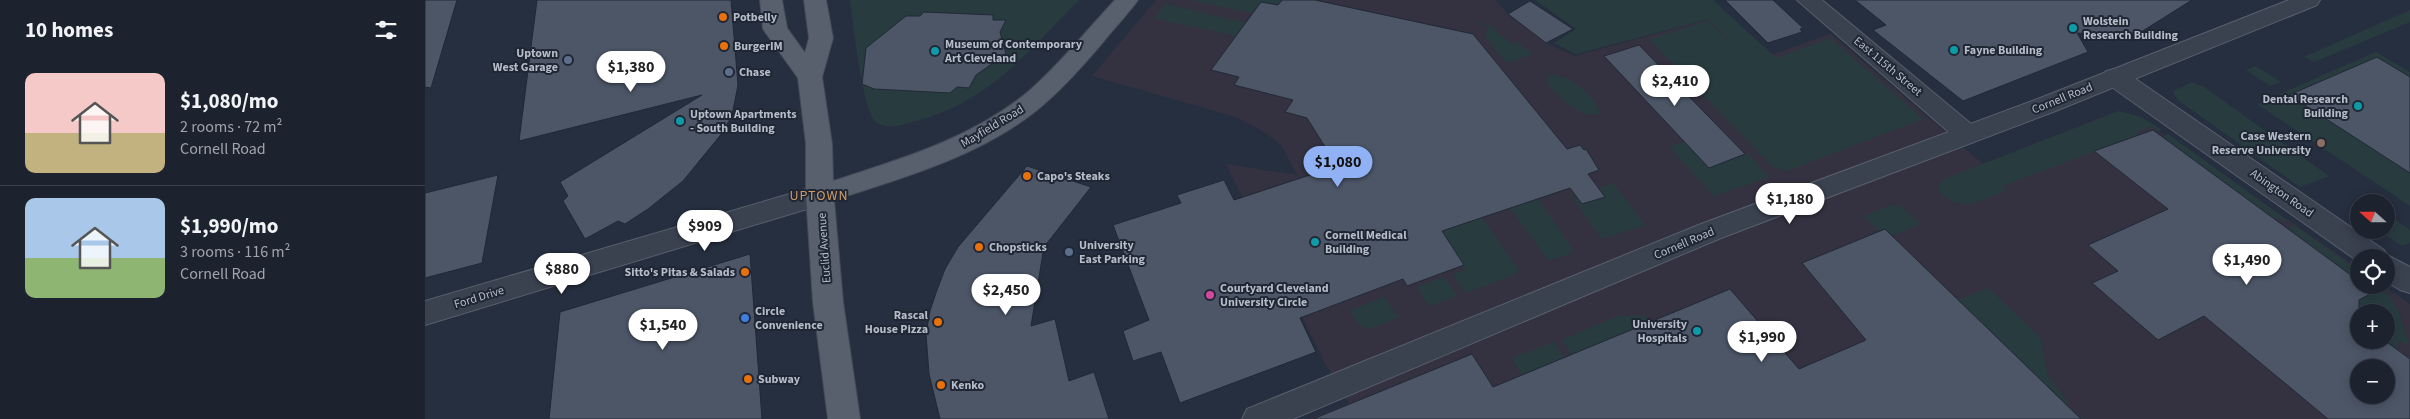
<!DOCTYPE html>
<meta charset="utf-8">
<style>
:root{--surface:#1c232f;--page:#292f3b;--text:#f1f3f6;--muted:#a0a4aa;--line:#3a404b;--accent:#90b2f4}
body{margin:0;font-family:"Source Sans 3",sans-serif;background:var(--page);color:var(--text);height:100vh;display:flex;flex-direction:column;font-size:19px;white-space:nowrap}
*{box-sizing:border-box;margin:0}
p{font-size:16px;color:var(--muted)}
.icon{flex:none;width:28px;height:28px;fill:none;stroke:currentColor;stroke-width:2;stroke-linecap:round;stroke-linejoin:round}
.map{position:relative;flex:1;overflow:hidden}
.details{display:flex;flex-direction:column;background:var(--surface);width:425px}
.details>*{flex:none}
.needle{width:32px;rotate:291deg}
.fabs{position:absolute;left:1925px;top:194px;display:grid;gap:10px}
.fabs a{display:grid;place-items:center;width:45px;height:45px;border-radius:50%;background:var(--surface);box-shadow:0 2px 12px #0003,0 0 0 1px var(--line);font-size:25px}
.price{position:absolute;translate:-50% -42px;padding:0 11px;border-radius:18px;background:#fff;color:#222;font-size:16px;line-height:32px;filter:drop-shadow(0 1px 2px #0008)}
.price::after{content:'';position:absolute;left:50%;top:30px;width:15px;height:11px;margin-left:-8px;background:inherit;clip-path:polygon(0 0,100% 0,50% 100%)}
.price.on{background:var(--accent);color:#111}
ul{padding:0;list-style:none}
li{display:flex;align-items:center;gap:15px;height:125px;padding:0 25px}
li+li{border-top:1px solid var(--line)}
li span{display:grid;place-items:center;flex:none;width:140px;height:100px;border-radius:10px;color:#555}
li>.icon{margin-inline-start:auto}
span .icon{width:60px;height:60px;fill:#fffc;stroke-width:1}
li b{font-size:21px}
h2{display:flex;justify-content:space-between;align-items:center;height:60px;padding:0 25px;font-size:21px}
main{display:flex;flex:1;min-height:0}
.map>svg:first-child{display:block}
.medical{fill:#343240;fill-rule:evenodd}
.green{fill:#283c40}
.building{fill:#4c5667;stroke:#212836;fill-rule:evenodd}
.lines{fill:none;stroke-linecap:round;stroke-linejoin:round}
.minor-casing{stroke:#585f6c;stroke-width:2}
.tertiary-casing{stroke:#585f6c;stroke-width:2}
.primary-casing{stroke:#434a58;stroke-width:2}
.minor{fill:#3a414f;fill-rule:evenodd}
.tertiary{fill:#3a414f;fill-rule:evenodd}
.primary{fill:#58606e;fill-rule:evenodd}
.food-dot{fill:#e8710a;stroke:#1f2634;stroke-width:2}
.culture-dot{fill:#0f9aa8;stroke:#1f2634;stroke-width:2}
.service-dot{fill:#5c6f8a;stroke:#1f2634;stroke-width:2}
.education-dot{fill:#8d6e63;stroke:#1f2634;stroke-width:2}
.hotel-dot{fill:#d1479c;stroke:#1f2634;stroke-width:2}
.shop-dot{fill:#3f7fe0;stroke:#1f2634;stroke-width:2}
.labels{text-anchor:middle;stroke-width:4;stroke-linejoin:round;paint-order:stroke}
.poi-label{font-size:12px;font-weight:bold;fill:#b6bdc9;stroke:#1f2634;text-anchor:start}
.street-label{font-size:12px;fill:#b6bdc9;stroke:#1f2634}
.neighbourhood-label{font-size:14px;letter-spacing:1px;fill:#d19b69;stroke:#1f2634}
</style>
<main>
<section class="details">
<h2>10 homes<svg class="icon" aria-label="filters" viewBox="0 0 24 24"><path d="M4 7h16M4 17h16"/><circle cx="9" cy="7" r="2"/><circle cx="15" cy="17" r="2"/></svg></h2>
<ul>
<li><span style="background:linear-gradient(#f6c9c9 60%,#c2b280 0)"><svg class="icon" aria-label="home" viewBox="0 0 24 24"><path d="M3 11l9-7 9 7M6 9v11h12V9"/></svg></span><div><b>$1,080/mo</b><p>2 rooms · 72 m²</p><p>Cornell Road</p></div></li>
<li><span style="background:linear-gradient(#a9c7e8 60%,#8fb573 0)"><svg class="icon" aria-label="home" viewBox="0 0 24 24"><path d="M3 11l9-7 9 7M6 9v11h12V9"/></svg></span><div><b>$1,990/mo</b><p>3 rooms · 116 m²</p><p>Cornell Road</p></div></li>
</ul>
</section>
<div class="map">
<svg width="1985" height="419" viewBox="0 0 1985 419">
<rect width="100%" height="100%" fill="#262f3f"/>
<path class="medical" d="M731 0H1070L1083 14 1123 44 1150 56 1284 19 1331 60 1406 34 1558 164 1691 112 1710 115 1934 269V285H1957L1985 304V419H884L924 403 900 363 801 164 872 175 856 145 836 130 811 117 667 76ZM1934 312H1961V340H1934ZM1934 368H1961V395H1934Z"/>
<path class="green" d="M425 0H654C600 54 565 102 488 122 478 125 460 130 451 122 437 110 428 21 425 0Z
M764 0H857L853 5 836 2 828 13Z
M1110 0H1288L1351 58 1405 38 1498 119 1362 171 1348 167 1224 39 1283 21 1314 50 1284 19 1151 54 1129 43 1151 29Z
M741 4 821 23 811 36 729 18Z
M1985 10V22L1889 62 1879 57Z
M1051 22 1073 28 1069 30 1087 44 1092 42 1108 54 1082 63 1060 37 1064 27 1050 23Z
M1951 52 1985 72V206L1832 104Z
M1831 66 1856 82 1845 86 1821 70Z
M1123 75C1143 73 1170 95 1175 114 1155 119 1134 98 1123 84Z
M1767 82 1779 87 1904 176 1875 187 1754 101 1748 93 1750 90Z
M1694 111 1716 117 1737 130 1733 131 1726 126 1713 131 1715 134 1578 186 1581 191C1554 201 1535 215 1512 189L1519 179Z
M1743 134 1862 220 1858 221 1853 217 1849 219 1738 137Z
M1259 142 1284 168 1323 154 1344 177 1289 196 1244 147Z
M984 180 1057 218 1094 270 1087 276 1040 293 1028 275 1041 269Z
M1188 183 1220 225 1177 239 1141 189 1157 204 1179 197 1174 188Z
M1113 199 1148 250 1143 255 1123 260 1085 208Z
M1466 205 1476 206 1495 224 1467 236 1459 229 1454 231 1439 216Z
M1961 213 1985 230V243L1977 246 1954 230H1961Z
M1869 225 1934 271V281L1862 229Z
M1020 277 1032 296 1004 306 992 286Z
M1939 285H1953C1977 304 1974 320 1984 344L1973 341V350L1959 340H1961V312H1934L1925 304 1948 292Z
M1563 288 1615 337 1623 376 1644 404 1642 405 1533 300Z
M959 297 973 317 945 329 934 325 925 311Z
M1219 315 1225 322 1147 355 1137 340 1192 316Z
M1129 342 1139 358 1097 375 1087 358Z"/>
<path class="building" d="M0 0H32L6 88 0 87Z
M112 0H306L313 85 307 115 298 132 258 181 223 209 200 224 193 221 160 239 138 201 143 196 135 182 277 95 94 141Z
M857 0H890L1048 34 1142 149 1155 145 1159 150 1161 149 1174 170 1163 174 1180 197 1157 204 1145 188 1017 231 1039 265 982 286 978 279 875 318 891 352 755 403 736 352 708 361 698 331 724 320 688 225 756 203 752 195 799 180 809 200 912 166 882 118 860 112 868 100 809 85 814 77 786 70 836 2 853 5Z
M1300 0H1348L1378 28 1375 29 1377 32 1343 43Z
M1430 0H1767L1716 32 1696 35 1652 33 1663 52 1538 101 1448 30 1461 25Z
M1105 1 1148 29 1121 43 1083 14Z
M499 12 568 15V20H581L575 32 581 54 551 75 544 88 532 87 525 93 449 89 437 84 441 48 481 16H495Z
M1214 45 1320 154 1284 168 1179 56Z
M1952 57 1985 77V173L1864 95Z
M1728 130 1934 281V285H1939L1949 292 1934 300V340H1959L1985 359V419H1903L1779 316 1733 340 1667 283 1693 271 1663 245 1743 209 1669 151ZM1934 368H1961V395H1934Z
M602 166 666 187 619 247 606 326 630 319 644 381 669 372 684 419H515L504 374 501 334 505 311 512 290 520 269 533 247Z
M73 175 57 263 0 278V193Z
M1460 229 1656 419H888L1047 354 1068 387 1305 289 1374 369 1441 340 1377 263Z
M325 254 337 419H124L135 312Z"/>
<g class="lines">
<g class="minor-casing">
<path id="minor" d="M1372 0H1397L1551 128 1555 134 1551 140 1542 143 1533 140Z
M1690 69 1699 71 1959 250 1962 255 1985 267V293L1975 290 1961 281V258H1934V262L1681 83 1678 77 1681 71Z"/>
</g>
<g class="tertiary-casing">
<path id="tertiary" d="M1864 0H1895L1892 5 1628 112 1296 238 868 419H817L822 409 1276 224 1610 100Z
M395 185 405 188 409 195 405 202 0 325V301Z"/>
</g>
<g class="primary-casing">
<path id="primary" d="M335 0H357L362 28 380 53 384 38 379 0H401L408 38 397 77 407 144 408 181C476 159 548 138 604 91 635 64 661 31 690 0H713C703 14 690 27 679 41 657 67 634 93 607 114 549 158 477 178 409 200L418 302 435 419H403L388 302 381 195V144L373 78 338 29Z"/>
</g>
<use href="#minor" class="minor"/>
<use href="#tertiary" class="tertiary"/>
<use href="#primary" class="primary"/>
</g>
<g class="food-dot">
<circle cx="298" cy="17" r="5"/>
<circle cx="299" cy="46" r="5"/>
<circle cx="602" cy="176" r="5"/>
<circle cx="554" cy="247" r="5"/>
<circle cx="320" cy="272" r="5"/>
<circle cx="513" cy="322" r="5"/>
<circle cx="323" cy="379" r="5"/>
<circle cx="516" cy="385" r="5"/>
</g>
<g class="culture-dot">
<circle cx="1648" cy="28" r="5"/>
<circle cx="1529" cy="50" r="5"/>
<circle cx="510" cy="51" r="5"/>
<circle cx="1933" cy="106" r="5"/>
<circle cx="255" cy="121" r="5"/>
<circle cx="890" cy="242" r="5"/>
<circle cx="1272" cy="331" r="5"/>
</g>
<g class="service-dot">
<circle cx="143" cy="60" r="5"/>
<circle cx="304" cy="72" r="5"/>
<circle cx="644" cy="252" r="5"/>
</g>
<circle class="education-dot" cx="1896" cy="143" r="5"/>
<circle class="hotel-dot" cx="785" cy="295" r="5"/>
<circle class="shop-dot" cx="320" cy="318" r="5"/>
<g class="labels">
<g class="poi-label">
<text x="308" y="21">Potbelly</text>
<text x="1658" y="25">Wolstein<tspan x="1658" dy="14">Research Building</tspan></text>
<text x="520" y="48">Museum of Contemporary<tspan x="520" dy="14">Art Cleveland</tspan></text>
<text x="309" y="50">BurgerIM</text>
<text x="1539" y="54">Fayne Building</text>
<text x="133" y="57" text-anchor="end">Uptown<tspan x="133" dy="14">West Garage</tspan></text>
<text x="314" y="76">Chase</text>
<text x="1923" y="103" text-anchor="end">Dental Research<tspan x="1923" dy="14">Building</tspan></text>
<text x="265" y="118">Uptown Apartments<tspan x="265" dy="14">- South Building</tspan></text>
<text x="1886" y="140" text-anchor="end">Case Western<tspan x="1886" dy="14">Reserve University</tspan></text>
<text x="612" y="180">Capo's Steaks</text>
<text x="900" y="239">Cornell Medical<tspan x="900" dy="14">Building</tspan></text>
<text x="654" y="249">University<tspan x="654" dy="14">East Parking</tspan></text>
<text x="564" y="251">Chopsticks</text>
<text x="310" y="276" text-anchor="end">Sitto's Pitas &amp; Salads</text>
<text x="795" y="292">Courtyard Cleveland<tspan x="795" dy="14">University Circle</tspan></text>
<text x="330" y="315">Circle<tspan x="330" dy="14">Convenience</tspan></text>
<text x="503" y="319" text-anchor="end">Rascal<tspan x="503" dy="14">House Pizza</tspan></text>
<text x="1262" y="328" text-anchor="end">University<tspan x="1262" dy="14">Hospitals</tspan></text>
<text x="333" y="383">Subway</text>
<text x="526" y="389">Kenko</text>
</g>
<g class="street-label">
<text transform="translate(1463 66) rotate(40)" y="4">East 115th Street</text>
<text transform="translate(1637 98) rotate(-22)" y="4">Cornell Road</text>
<text transform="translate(567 126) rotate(-31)" y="4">Mayfield Road</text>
<text transform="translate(1857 193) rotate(35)" y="4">Abington Road</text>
<text transform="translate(1259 243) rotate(-23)" y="4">Cornell Road</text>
<text transform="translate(399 248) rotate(-94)" y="4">Euclid Avenue</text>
<text transform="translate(54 297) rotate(-17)" y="4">Ford Drive</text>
</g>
<g class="neighbourhood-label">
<text x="394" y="200">UPTOWN</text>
</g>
</g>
</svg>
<div class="fabs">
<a><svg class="needle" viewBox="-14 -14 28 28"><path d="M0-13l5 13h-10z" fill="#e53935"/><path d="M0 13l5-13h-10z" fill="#a0a4aa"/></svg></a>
<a><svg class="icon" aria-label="locate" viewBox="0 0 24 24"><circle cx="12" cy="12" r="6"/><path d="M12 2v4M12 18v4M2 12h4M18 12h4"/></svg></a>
<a>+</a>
<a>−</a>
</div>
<b class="price" style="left:206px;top:93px">$1,380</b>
<b class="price" style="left:1250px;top:107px">$2,410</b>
<b class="price on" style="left:913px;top:188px">$1,080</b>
<b class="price" style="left:1365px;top:225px">$1,180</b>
<b class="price" style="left:280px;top:252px">$909</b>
<b class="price" style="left:1822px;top:286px">$1,490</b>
<b class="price" style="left:137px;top:295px">$880</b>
<b class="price" style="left:581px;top:316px">$2,450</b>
<b class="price" style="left:238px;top:351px">$1,540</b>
<b class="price" style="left:1337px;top:363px">$1,990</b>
</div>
</main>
